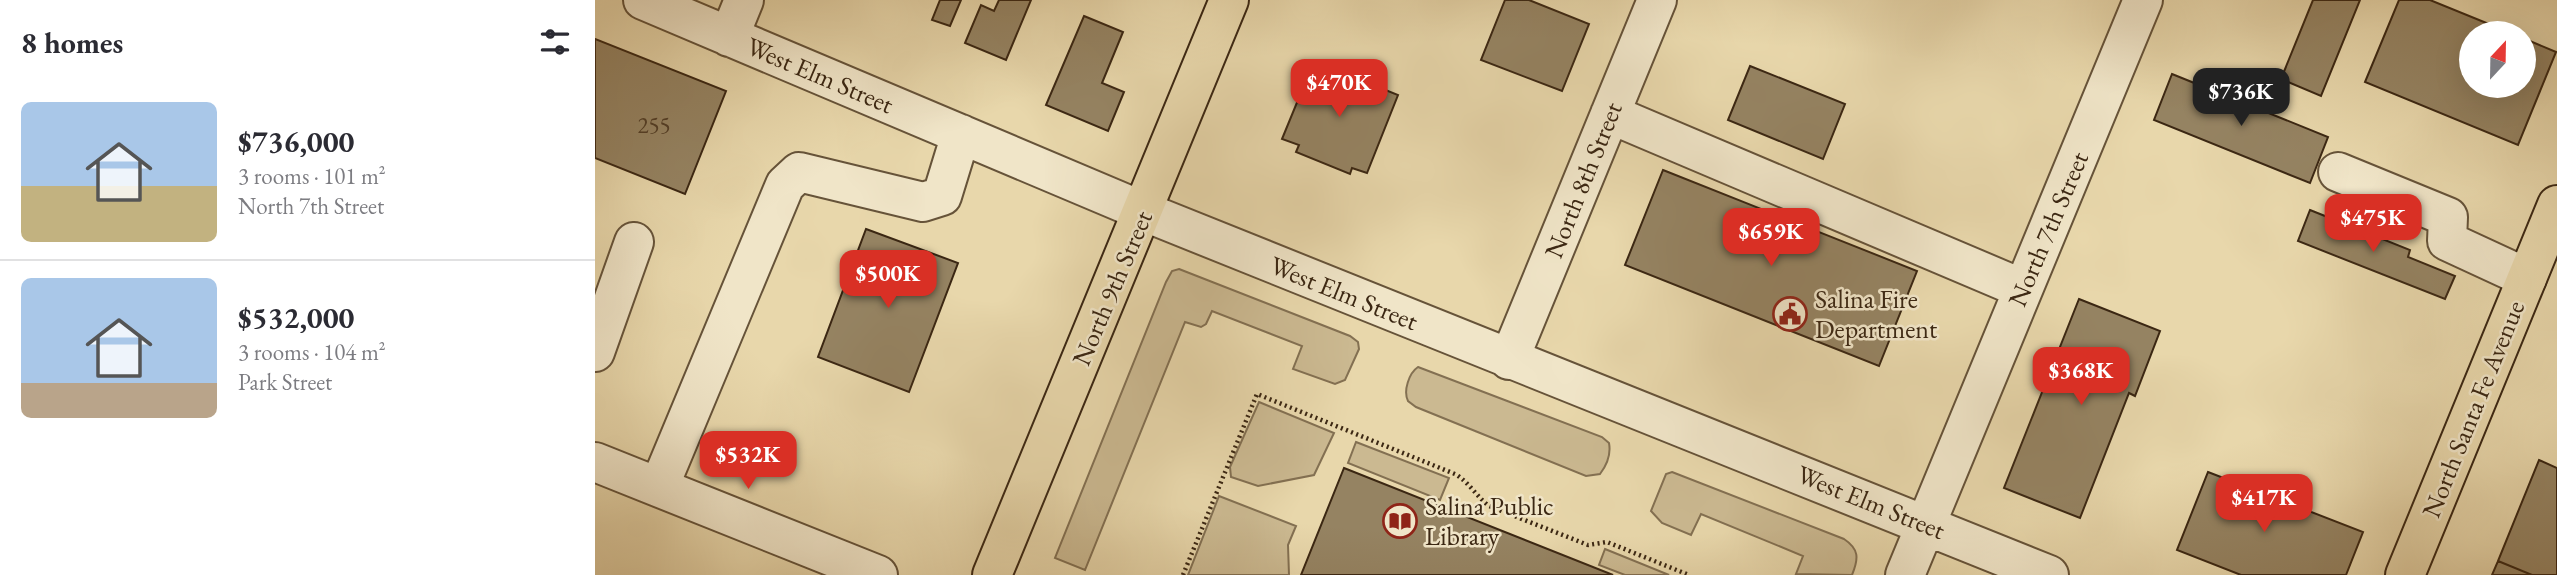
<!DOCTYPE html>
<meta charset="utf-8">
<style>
:root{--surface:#fff;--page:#f2f2f3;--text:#2b2b33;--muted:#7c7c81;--line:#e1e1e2;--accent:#d93025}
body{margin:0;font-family:"EB Garamond",serif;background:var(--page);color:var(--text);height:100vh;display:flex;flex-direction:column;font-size:26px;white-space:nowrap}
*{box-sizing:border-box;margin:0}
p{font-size:23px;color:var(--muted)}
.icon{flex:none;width:38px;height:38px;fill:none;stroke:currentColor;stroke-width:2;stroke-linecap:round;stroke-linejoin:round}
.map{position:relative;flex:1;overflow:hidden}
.side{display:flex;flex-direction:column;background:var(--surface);width:595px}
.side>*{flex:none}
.needle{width:46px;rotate:22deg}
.fabs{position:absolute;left:1864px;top:21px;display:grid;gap:14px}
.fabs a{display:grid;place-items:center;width:77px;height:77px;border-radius:50%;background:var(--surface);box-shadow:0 7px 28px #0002;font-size:35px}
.price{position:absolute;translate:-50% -60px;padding:0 16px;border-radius:14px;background:var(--accent);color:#fff;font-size:23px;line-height:46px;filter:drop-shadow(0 2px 4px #0008)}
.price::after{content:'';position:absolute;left:50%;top:42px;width:21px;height:16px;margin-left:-10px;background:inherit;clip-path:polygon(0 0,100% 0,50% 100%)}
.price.on{background:#222;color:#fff}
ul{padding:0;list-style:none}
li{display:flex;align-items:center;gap:21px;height:175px;padding:0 21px}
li+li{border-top:2px solid var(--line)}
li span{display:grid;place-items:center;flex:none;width:196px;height:140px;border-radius:10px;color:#555}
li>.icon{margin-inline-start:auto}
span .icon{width:84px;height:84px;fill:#fffc;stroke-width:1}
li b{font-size:30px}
h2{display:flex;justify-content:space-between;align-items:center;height:84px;padding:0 21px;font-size:30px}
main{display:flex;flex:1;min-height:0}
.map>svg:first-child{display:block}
.green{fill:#cbb991;stroke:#837052;stroke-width:2}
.building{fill:#958362;stroke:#3b2713;stroke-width:2}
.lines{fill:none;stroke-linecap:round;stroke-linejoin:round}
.minor-casing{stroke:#665339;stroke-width:42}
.major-casing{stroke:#3b2713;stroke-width:42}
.path{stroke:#3b2713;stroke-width:4.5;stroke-dasharray:2 3.5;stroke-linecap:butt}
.minor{stroke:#f0e5c8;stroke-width:38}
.major{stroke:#e8d7ab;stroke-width:38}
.labels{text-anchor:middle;stroke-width:5;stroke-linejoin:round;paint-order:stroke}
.number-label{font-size:23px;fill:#523e27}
.street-label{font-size:26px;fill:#3b2713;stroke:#f0e5c8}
.poi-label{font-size:26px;fill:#3b2713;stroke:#f0e5c8;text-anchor:start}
</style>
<main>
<section class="side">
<h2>8 homes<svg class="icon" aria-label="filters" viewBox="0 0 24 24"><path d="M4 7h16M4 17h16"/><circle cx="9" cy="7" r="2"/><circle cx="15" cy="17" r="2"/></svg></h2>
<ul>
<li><span style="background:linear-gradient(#a9c7e8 60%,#c2b280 0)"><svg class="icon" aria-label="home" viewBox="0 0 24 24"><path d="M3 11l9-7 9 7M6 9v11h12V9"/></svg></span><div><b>$736,000</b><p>3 rooms · 101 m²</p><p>North 7th Street</p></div></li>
<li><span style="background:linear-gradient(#a9c7e8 75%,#b9a48a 0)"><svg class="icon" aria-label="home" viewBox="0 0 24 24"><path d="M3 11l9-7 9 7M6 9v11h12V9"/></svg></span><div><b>$532,000</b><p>3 rooms · 104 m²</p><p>Park Street</p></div></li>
</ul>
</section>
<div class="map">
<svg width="1962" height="575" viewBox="0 0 1962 575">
<rect width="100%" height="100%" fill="#e8d7ab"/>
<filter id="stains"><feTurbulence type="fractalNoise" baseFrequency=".00286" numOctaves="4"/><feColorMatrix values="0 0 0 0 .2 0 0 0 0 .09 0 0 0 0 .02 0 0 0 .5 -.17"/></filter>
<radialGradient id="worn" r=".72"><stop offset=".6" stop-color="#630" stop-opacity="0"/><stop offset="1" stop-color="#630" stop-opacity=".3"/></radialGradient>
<path class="green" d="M584 269 755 336 763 342 764 349 750 380 740 384 698 369 707 346 617 311 611 324 606 327 590 322 490 570 460 558 571 282 577 271Z
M823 367 1007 437 1014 443C1016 454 1012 465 1005 474L991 476 821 407 813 401C808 391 814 373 823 367Z
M664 402 739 433 719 475 663 486 636 477 635 467Z
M761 442 854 478 845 500 753 463Z
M1077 472 1249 539C1264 549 1264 558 1257 575L1201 574 1208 556 1106 514 1096 535 1067 523 1056 511 1071 474Z
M624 496 701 526 693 545 694 575H593Z
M1010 549 1074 575H1030L1004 565Z"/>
<path class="building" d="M345 0H366L355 26 337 20Z
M404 0H436L411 60 370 43 386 5 399 11Z
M910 0H934L994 24 967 91 886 60Z
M1718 0H1765L1726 96 1686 79Z
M1804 0H1835L1916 33H1876V86H1928V38L1961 52 1923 145 1770 82Z
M489 16 528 32 507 83 529 92 513 131 451 105Z
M0 39 131 91 90 194 0 158Z
M719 61 803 95 772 173 757 168 755 174 701 152 704 145 687 139Z
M1155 66 1250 104 1228 159 1133 120Z
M1577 74 1733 137 1715 183 1559 120Z
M1068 170 1322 271 1284 366 1030 265Z
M1715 210 1815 250 1813 257 1860 276 1850 299 1703 241Z
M271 229 363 263 314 392 223 357Z
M1484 299 1565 331 1540 396 1534 393 1485 518 1409 488Z
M1944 460 1962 468V575H1937L1903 561Z
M749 468 1018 575H706Z
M1613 472 1768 532 1751 575H1646L1582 550Z
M1903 561 1937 575H1897Z"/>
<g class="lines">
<g class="minor-casing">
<path id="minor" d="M48 0 550 212 1454 575
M134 37 149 0
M1015 114 1428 289
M1743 172 1853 217 1852 241 1932 278
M0 352 39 242
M914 360 1062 0
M0 462 283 575
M64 487 190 185 204 172 328 202 347 196 366 134
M1310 575 1548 0"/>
</g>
<g class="major-casing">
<path id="major" d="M397 575 634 0
M1810 575 1962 205"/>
</g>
<path class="path" d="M588 575 662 394 860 474C874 482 881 496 894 506L993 545 1012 542 1094 575"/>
<use href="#minor" class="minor"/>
<use href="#major" class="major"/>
</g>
<defs>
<g id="civic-ring" transform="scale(1.75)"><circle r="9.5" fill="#f0e5c8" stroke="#8f2418" stroke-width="1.5"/><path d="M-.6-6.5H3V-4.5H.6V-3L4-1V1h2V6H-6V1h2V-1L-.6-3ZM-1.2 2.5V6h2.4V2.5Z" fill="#8f2418"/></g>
<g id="library-ring" transform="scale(1.75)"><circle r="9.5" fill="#f0e5c8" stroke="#8f2418" stroke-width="1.5"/><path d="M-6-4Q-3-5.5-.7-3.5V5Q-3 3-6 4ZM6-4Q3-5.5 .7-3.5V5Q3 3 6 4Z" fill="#8f2418"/></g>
</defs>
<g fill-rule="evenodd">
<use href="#civic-ring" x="1195" y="314"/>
<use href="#library-ring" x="805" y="521"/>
</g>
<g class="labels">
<g class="number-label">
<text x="59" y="133">255</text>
</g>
<g class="street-label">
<text transform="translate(225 75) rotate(23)" y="9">West Elm Street</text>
<text transform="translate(988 180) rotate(-68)" y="9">North 8th Street</text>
<text transform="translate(1453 229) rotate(-67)" y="9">North 7th Street</text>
<text transform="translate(517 288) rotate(-67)" y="9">North 9th Street</text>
<text transform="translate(749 293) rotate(22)" y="9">West Elm Street</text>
<text transform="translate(1878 409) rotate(-68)" y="9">North Santa Fe Avenue</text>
<text transform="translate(1276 502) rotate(22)" y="9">West Elm Street</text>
</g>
<g class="poi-label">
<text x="1220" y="308">Salina Fire<tspan x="1220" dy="30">Department</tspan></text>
<text x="830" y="515">Salina Public<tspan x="830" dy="30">Library</tspan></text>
</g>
</g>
<rect width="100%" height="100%" filter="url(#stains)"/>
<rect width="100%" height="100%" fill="url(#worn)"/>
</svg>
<div class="fabs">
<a><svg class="needle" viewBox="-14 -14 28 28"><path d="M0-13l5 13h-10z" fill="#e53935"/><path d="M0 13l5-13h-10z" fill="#7c7c81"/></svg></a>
</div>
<b class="price" style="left:744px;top:119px">$470K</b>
<b class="price on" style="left:1646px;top:128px">$736K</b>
<b class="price" style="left:1778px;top:254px">$475K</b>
<b class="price" style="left:1176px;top:268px">$659K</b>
<b class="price" style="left:293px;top:310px">$500K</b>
<b class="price" style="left:1486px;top:407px">$368K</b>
<b class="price" style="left:153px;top:491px">$532K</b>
<b class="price" style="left:1669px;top:534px">$417K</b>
</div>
</main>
